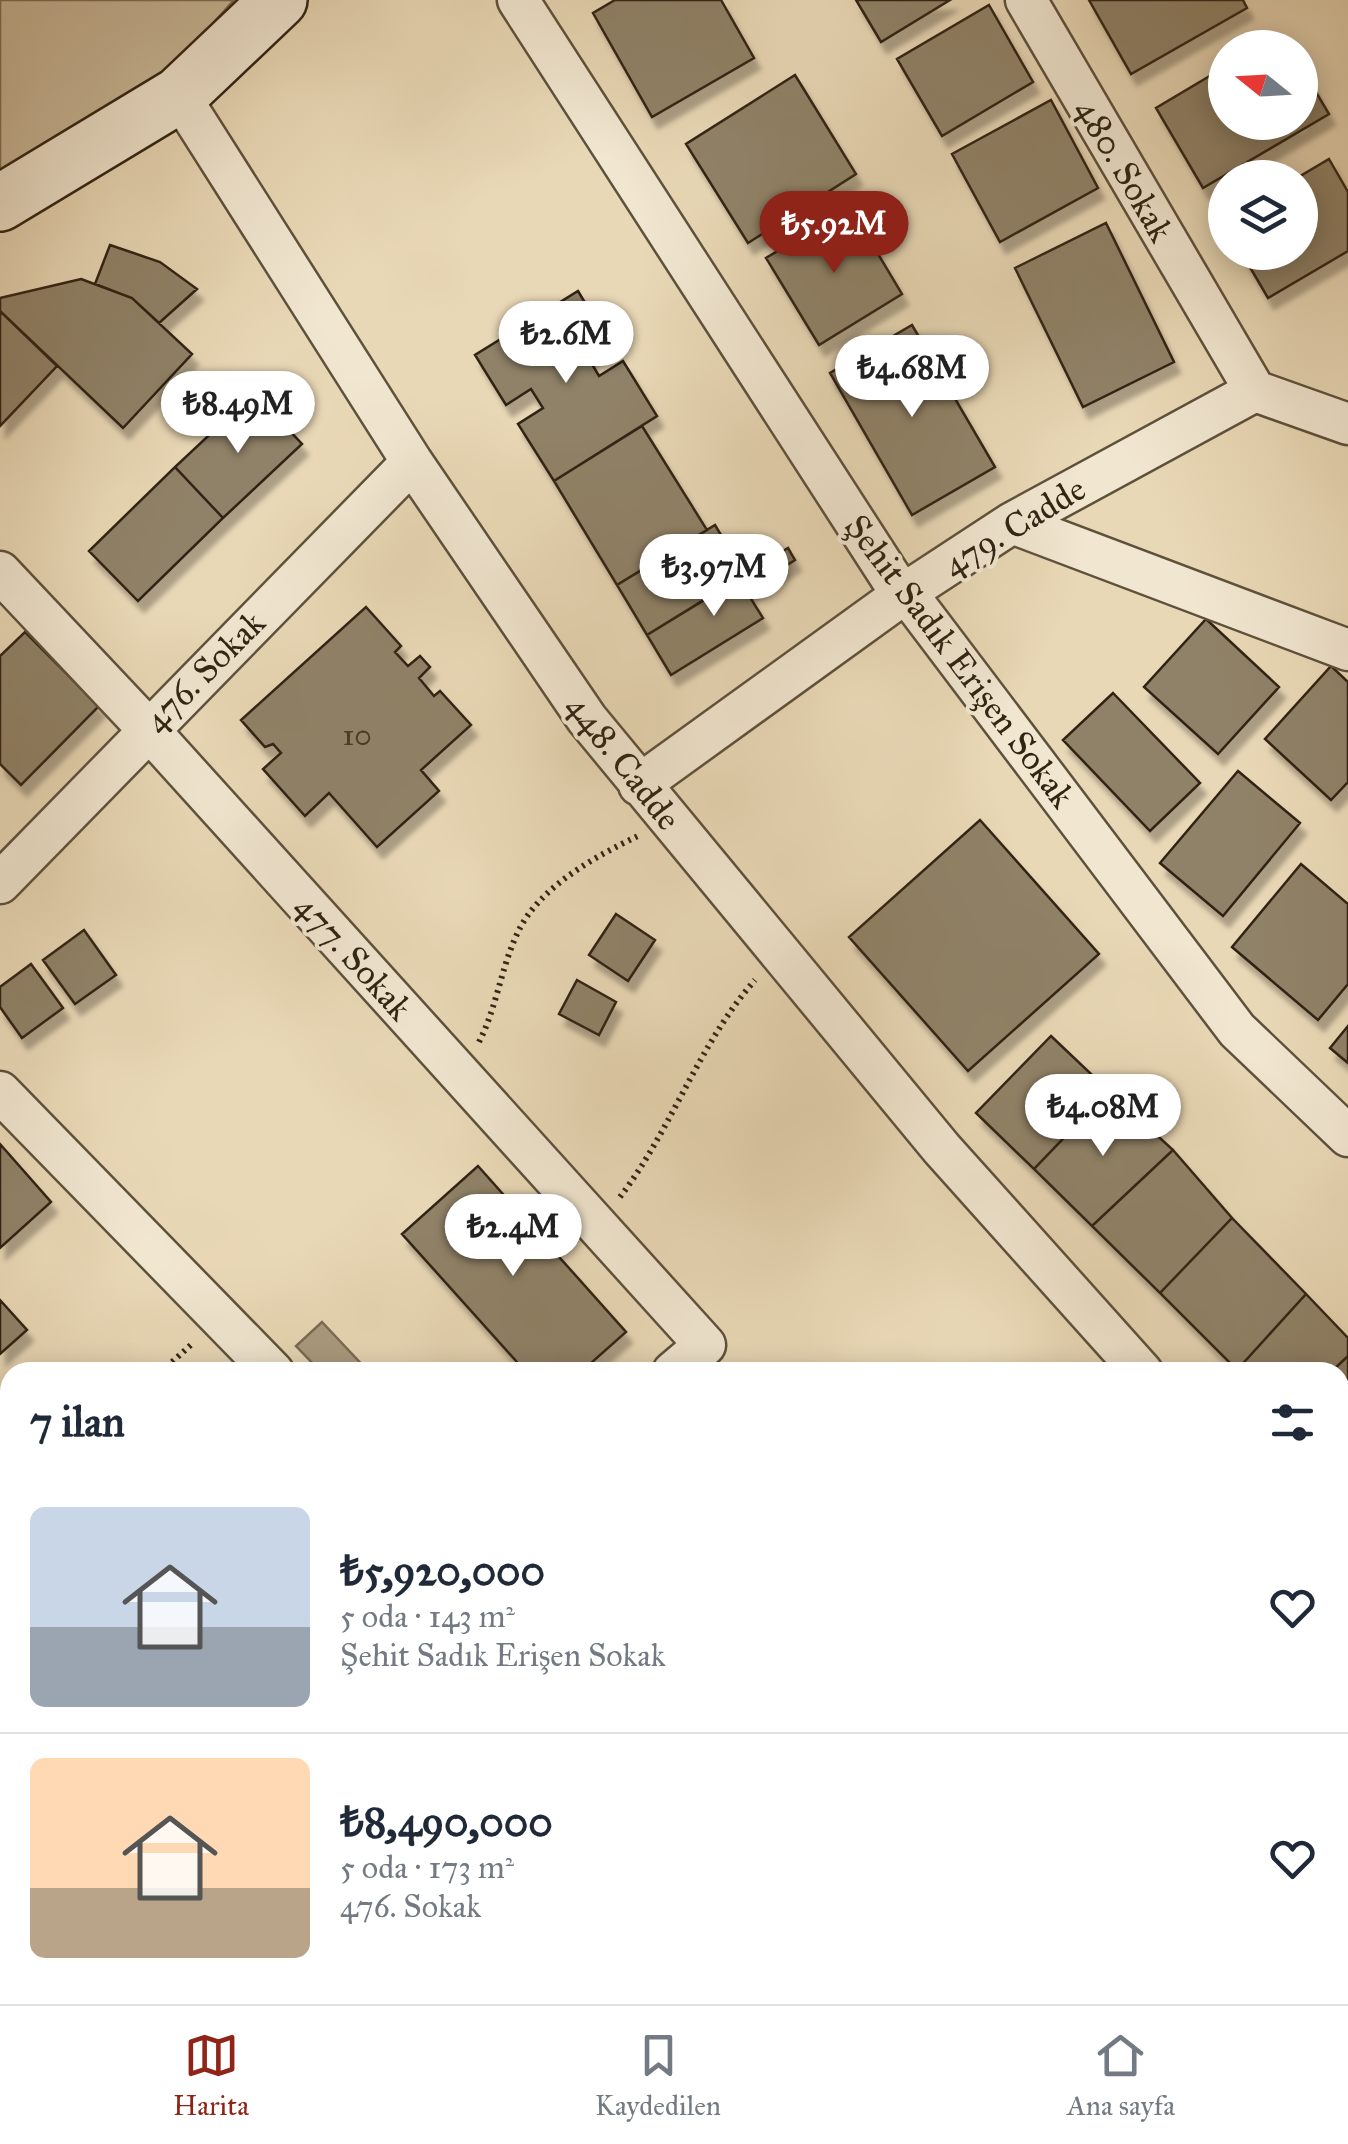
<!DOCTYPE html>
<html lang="tr">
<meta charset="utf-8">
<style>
:root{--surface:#fff;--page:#f2f2f3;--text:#1f2937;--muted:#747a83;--line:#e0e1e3;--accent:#8f2418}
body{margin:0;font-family:"IM FELL Great Primer",serif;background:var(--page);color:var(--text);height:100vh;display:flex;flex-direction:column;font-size:38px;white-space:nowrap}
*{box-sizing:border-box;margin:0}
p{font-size:32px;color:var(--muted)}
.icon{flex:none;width:55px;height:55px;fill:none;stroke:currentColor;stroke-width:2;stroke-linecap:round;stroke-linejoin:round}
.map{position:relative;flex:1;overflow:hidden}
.panel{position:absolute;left:0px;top:1362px;width:1350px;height:642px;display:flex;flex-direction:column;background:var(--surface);border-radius:30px 30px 0 0;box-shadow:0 5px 25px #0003}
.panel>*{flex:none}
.needle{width:65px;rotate:288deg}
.controls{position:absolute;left:1208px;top:30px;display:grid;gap:20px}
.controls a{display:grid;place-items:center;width:110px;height:110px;border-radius:50%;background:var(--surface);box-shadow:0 5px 25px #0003;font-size:50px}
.price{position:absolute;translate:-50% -85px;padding:0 22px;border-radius:35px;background:#fff;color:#222;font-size:32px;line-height:65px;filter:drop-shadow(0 2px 5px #0008)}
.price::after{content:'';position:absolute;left:50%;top:60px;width:30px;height:22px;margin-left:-15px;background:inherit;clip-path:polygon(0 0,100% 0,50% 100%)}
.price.active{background:var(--accent);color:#fff}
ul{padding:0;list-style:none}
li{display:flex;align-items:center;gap:30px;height:250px;padding:0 30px}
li+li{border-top:2px solid var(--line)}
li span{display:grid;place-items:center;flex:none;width:280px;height:200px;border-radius:15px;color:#555}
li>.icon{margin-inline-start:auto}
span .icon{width:120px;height:120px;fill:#fffc;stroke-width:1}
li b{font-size:42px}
h2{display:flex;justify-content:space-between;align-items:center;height:120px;padding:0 30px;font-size:42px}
.menu{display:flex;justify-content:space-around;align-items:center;height:140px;border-top:2px solid var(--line);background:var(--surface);font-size:28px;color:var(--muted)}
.menu a{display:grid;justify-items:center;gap:5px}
.menu .active{color:var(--accent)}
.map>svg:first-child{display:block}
.green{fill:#cab99a;stroke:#7d6e56;stroke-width:2.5}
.water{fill:#aa9b7f;stroke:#796b54;stroke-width:2.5}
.building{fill:#908268;stroke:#302413;stroke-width:2.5;filter:url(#shadow)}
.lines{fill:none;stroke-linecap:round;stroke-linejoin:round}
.street-casing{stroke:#5e513c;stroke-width:45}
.secondary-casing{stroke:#302413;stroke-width:60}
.path{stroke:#302413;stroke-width:6;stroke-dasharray:2.5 5;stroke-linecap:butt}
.street{stroke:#f1e6d0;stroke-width:40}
.secondary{stroke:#f1e6d0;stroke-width:55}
.labels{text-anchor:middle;stroke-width:8;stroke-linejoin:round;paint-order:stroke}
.number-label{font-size:30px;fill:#483c28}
.street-label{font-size:35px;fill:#302413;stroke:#f1e6d0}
</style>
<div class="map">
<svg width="1348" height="2004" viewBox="0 0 1348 2004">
<defs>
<filter id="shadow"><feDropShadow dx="6" dy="11" stdDeviation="2.5" flood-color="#0004"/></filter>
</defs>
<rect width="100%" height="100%" fill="#e9d8b6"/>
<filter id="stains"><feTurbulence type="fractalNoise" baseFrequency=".002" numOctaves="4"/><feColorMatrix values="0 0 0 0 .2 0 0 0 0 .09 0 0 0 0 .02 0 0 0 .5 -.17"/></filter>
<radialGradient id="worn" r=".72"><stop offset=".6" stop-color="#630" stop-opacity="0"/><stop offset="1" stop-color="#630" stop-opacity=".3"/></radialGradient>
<path class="green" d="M0 0H234L179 61 0 180Z
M1340 1564 1348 1571V1908L1340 1899Z"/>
<path class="water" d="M322 1322 369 1372H321L296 1346Z"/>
<path class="building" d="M615 0H721L754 58 652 117 593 13Z
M856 0H950L881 42Z
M1089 0H1243L1247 8 1131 74Z
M989 5 1033 82 942 136 897 59Z
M1300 65 1329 114 1203 188 1156 108 1225 67V122H1300Z
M795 75 856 174 748 243 686 144Z
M1051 100 1098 188 1000 242 952 154Z
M1329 159 1348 192V251L1268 298 1241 252H1300L1297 178Z
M850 207 902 294 819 345 766 258Z
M1106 223 1174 362 1083 407 1015 268Z
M110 245 160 262 197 289 159 323 132 298 95 284Z
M81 279 132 298 192 354 123 428 0 311V298Z
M578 291 609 343 587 356 599 376 623 361 657 416 554 481 518 424 543 408 531 389 506 405 475 355Z
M0 311 57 366 0 426Z
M912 325 995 467 912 515 830 373Z
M254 393 302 444 223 518 175 467Z
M642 426 707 530 617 585 554 481Z
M175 467 223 518 138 601 89 551Z
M715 525 745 575 647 635 617 585Z
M788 548 795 560 746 591 763 618 671 675 647 635Z
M366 607 401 646 395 652 408 666 420 656 430 667 419 678 434 696 440 691 471 725 421 770 439 791 377 847 329 793 305 816 263 769 281 753 273 744 265 747 241 720Z
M1206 619 1279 687 1218 754 1144 687Z
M25 632 99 706 21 785 0 764V656Z
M1331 666 1348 682V782L1331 800 1265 739Z
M1113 693 1200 783 1150 831 1063 740Z
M1238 771 1300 823 1223 916 1160 863Z
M980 820 1099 954 968 1071 849 937Z
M1301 864 1348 904V984L1318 1020 1232 947Z
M616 914 655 940 628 981 589 955Z
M84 930 116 975 75 1004 43 960Z
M31 964 63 1008 22 1038 0 1007V987Z
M577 980 616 1002 599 1035 559 1014Z
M1348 1026V1063L1330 1048Z
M1051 1036 1109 1091 1034 1169 976 1113Z
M1109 1091 1173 1150 1092 1226 1034 1169Z
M0 1144 51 1202 0 1248Z
M1173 1150 1232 1218 1160 1293 1092 1226Z
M478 1166 626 1332 581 1372H526L402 1234Z
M1232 1218 1306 1294 1237 1370 1160 1293Z
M1306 1294 1348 1338V1356L1331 1372 1237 1370Z
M0 1300 27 1330 0 1354Z
M1348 1356V1458L1340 1452V1372H1331Z
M10 1968V1995H34L41 2004H0V1976Z
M198 1995H324V2004H198Z
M540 1995H577L581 2004H523Z
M611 1995H709L714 2004H615Z
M822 1995H928L933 2004H827Z
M991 1995H1100L1105 2004H996Z
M1205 1995H1267L1254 2004H1211Z"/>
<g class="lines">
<g class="street-casing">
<path id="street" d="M518 0 902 595 911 599 1237 1030 1348 1136
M1026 0 1255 391
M179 95 412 462 587 719 942 1149 1142 1372
M1255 391 1348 424
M1012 523 1348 650
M0 572 147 728 705 1345 673 1372
M639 785 902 595 1012 523 1255 391
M0 883 412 462
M0 1092 273 1372
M1340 1564 1348 1571
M0 1892 10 1903
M84 1995 91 2004
M785 1995 789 2004
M1127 1995 1132 2004
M448 2004 461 1995"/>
</g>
<g class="secondary-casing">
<path id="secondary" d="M0 203 179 95 279 0"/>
</g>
<path class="path" d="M479 1042C497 1007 501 967 518 932 539 887 596 856 638 836
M620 1197C672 1129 698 1045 755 980
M161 1372 193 1343"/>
<use href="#street" class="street"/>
<use href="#secondary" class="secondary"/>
</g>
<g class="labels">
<g class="number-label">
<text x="357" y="745">10</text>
</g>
<g class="street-label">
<text transform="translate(1125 170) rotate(60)" y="12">480. Sokak</text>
<text transform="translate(1014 526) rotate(-31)" y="12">479. Cadde</text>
<text transform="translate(960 661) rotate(53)" y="12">Şehit Sadık Erişen Sokak</text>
<text transform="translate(204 671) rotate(-45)" y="12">476. Sokak</text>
<text transform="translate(624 762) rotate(52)" y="12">448. Cadde</text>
<text transform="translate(354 957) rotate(48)" y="12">477. Sokak</text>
</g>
</g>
<rect width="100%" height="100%" filter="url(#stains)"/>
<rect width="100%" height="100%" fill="url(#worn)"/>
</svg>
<div class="controls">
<a><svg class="needle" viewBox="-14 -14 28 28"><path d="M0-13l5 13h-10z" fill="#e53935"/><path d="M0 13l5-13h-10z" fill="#747a83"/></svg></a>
<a><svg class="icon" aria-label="layers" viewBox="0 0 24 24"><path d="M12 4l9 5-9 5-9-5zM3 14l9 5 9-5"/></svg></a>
</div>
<b class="price active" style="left:834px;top:276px">₺5.92M</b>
<b class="price" style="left:566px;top:386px">₺2.6M</b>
<b class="price" style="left:912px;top:420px">₺4.68M</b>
<b class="price" style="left:238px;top:456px">₺8.49M</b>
<b class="price" style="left:714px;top:619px">₺3.97M</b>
<b class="price" style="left:1103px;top:1159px">₺4.08M</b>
<b class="price" style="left:513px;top:1279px">₺2.4M</b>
<section class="panel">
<h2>7 ilan<svg class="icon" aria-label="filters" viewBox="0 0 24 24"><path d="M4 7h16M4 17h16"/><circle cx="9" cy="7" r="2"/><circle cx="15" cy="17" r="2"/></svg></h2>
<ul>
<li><span style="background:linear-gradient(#c9d6e8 60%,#9aa5b1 0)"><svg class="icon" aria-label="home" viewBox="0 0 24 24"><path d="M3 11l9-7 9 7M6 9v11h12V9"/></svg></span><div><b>₺5,920,000</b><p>5 oda · 143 m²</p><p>Şehit Sadık Erişen Sokak</p></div><svg class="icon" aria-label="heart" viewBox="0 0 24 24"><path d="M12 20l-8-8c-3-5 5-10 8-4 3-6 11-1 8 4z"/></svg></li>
<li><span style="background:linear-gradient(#ffd9b3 65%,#b9a48a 0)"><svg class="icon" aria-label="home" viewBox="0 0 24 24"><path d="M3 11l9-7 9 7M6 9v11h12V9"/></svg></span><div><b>₺8,490,000</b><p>5 oda · 173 m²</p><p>476. Sokak</p></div><svg class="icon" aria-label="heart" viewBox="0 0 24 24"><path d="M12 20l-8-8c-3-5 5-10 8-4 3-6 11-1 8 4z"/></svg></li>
</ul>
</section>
</div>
<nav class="menu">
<a class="active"><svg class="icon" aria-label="map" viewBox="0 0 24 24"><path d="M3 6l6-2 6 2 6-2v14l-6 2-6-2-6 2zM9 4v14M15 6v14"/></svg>Harita</a>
<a><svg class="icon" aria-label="saved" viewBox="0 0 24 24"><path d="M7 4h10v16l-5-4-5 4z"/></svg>Kaydedilen</a>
<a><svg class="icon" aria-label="home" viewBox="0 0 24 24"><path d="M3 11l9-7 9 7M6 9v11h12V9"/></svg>Ana sayfa</a>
</nav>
